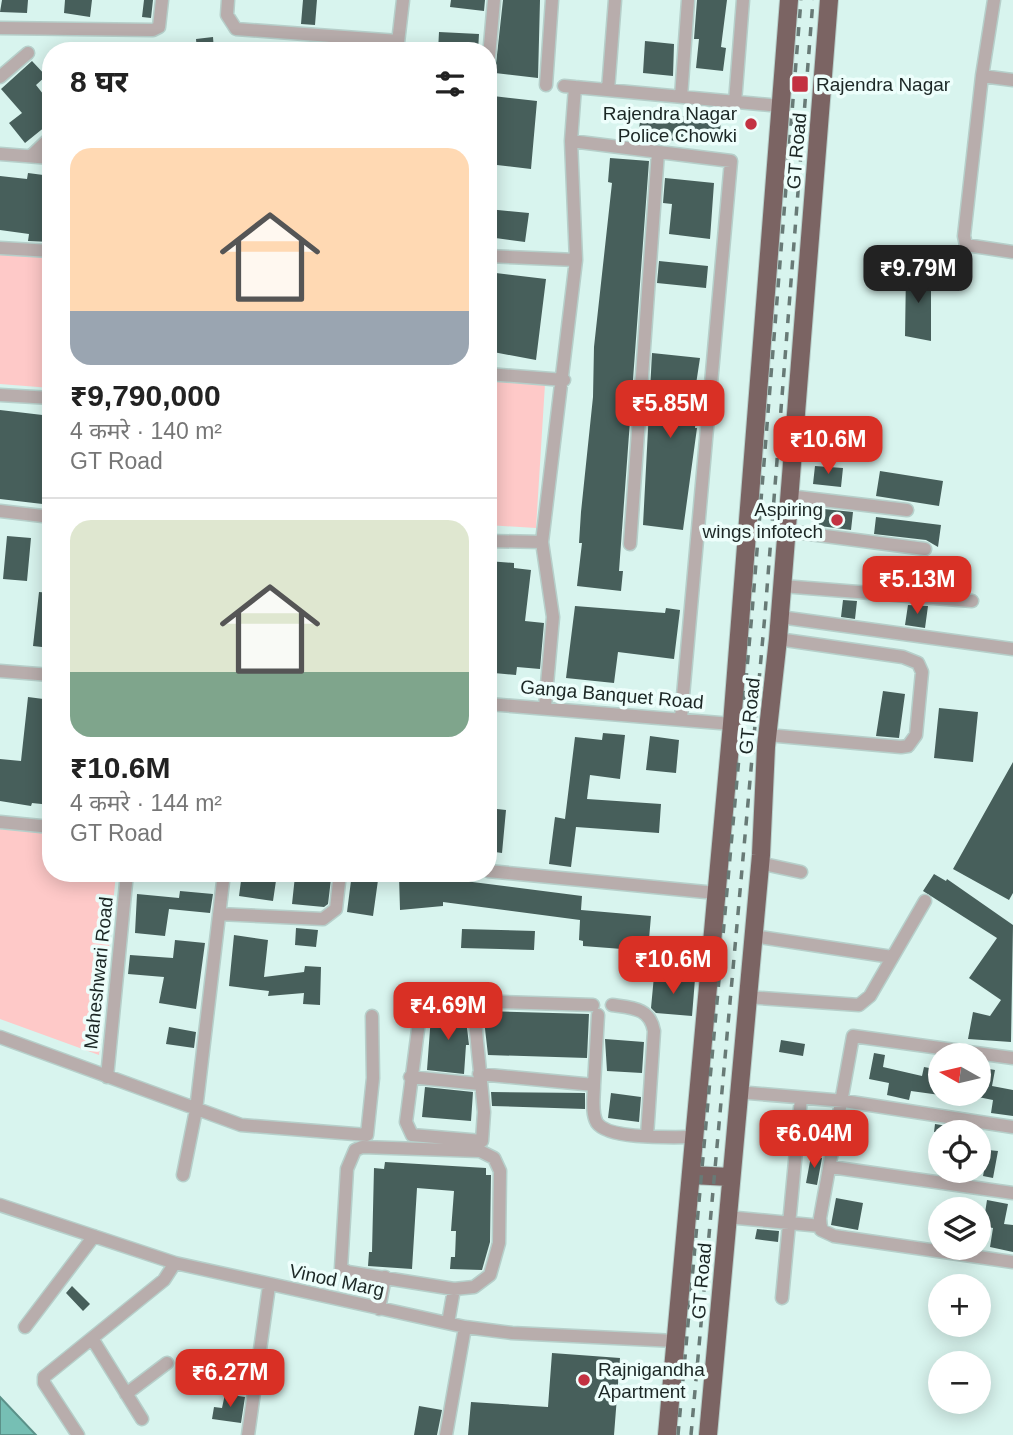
<!DOCTYPE html>
<html lang="hi">
<meta charset="utf-8">
<style>
:root{--surface:#fff;--page:#f2f2f2;--text:#222;--muted:#767676;--line:#e0e0e0;--accent:#d93025}
body{margin:0;font-family:Helvetica,"Noto Sans Devanagari",sans-serif;background:var(--page);color:var(--text);height:100vh;display:flex;flex-direction:column;font-size:26px;white-space:nowrap}
*{box-sizing:border-box;margin:0}
p{font-size:23px;color:var(--muted)}
.icon{flex:none;width:38px;height:38px;fill:none;stroke:currentColor;stroke-width:2;stroke-linecap:round;stroke-linejoin:round}
.map{position:relative;flex:1;overflow:hidden}
.details{position:absolute;left:42px;top:42px;width:455px;height:840px;display:flex;flex-direction:column;background:var(--surface);border-radius:28px;box-shadow:0 4px 18px #0003}
.details>*{flex:none}
.needle{width:46px;rotate:278deg}
.tools{position:absolute;left:928px;top:1043px;display:grid;gap:14px}
.tools a{display:grid;place-items:center;width:63px;height:63px;border-radius:50%;background:var(--surface);box-shadow:0 4px 18px #0003;font-size:35px}
.price{position:absolute;translate:-50% -60px;padding:0 16px;border-radius:14px;background:var(--accent);color:#fff;font-size:23px;line-height:46px;filter:drop-shadow(0 2px 4px #0008)}
.price::after{content:'';position:absolute;left:50%;top:42px;width:21px;height:16px;margin-left:-10px;background:inherit;clip-path:polygon(0 0,100% 0,50% 100%)}
.price.selected{background:#222;color:#fff}
ul{padding:0;list-style:none}
li{display:grid;align-content:center;gap:14px;height:371px;padding:0 28px}
li+li{border-top:2px solid var(--line)}
li span{display:grid;place-items:center;height:217px;border-radius:21px;color:#555}
li>.icon{margin-inline-start:auto}
span .icon{width:126px;height:126px;fill:#fffc;stroke-width:1}
li b{font-size:30px}
h2{display:flex;justify-content:space-between;align-items:center;height:84px;padding:0 28px;font-size:30px}
.map>svg:first-child{display:block}
.green{fill:#fec9c8}
.water{fill:#76bfb4;stroke:#5b9189;stroke-width:2}
.building{fill:#475f5b}
.lines{fill:none;stroke-linecap:round;stroke-linejoin:round}
.minor-casing{stroke:#b6cfca;stroke-width:15}
.highway-casing{stroke:#b6cfca;stroke-width:20}
.minor{stroke:#b8adac;stroke-width:12}
.highway{stroke:#7b6463;stroke-width:18}
.rail{stroke:#687a76;stroke-width:3.5;stroke-dasharray:9 9;stroke-linecap:butt}
.poi-dot{fill:#c33242;stroke:#edfefb;stroke-width:2.5}
.labels{text-anchor:middle;stroke-width:7;stroke-linejoin:round;paint-order:stroke}
.poi-label{font-size:19px;fill:#1c2725;stroke:#edfefb;text-anchor:start}
.street-label{font-size:19px;fill:#1c2725;stroke:#edfefb}
</style>
<div class="map">
<svg width="1013" height="1435" viewBox="0 0 1013 1435">
<rect width="100%" height="100%" fill="#d8f4ee"/>
<path class="green" d="M0 253 51 257V388L0 384Z
M488 380 545 384 536 528 488 525Z
M0 829 51 834V873H116L99 1055 0 1019Z"/>
<path class="water" d="M0 1397 36 1435H0Z"/>
<path class="building" d="M2 0H28L27 13 0 12Z
M65 0H92L90 17 64 13Z
M144 0H153L151 18 142 17Z
M303 0H317L315 25 301 24Z
M451 0H485L484 11 450 7Z
M503 0H540L538 78 495 73Z
M697 0H727L721 47 726 48 723 71 696 68 699 39H694Z
M439 32 479 34 478 51H438Z
M213 37 214 51H197L196 39Z
M645 41 674 44 673 76 643 73Z
M32 61 46 76 36 85 51 104V122L25 143 9 123 22 113 1 89Z
M493 96 537 101 531 169 488 164Z
M641 112 721 120 719 144 638 138Z
M610 158 649 161 619 571H623L621 591 577 586 582 543H579L581 512 593 397 594 347 612 183 608 182Z
M28 173 51 176V242L28 241 29 234 0 230V176L27 179Z
M665 178 714 183 710 239 669 234 672 204 663 203Z
M488 209 529 213 525 242 488 237Z
M659 261 708 266 706 288 657 283Z
M488 272 546 279 536 360 488 351Z
M906 272H931V341L905 336Z
M652 353 700 358 693 404H697L695 428H697L683 530 643 525Z
M0 410 51 416V505L0 499Z
M815 466 843 468 841 487 813 484Z
M880 471 943 481 939 506 876 496Z
M814 508 853 512 851 530 812 525Z
M876 517 941 525 938 547 926 540 874 534Z
M7 536 31 538 27 581 3 579Z
M488 561 514 563V568L531 570 525 621 544 623 540 669 517 667 516 675 494 673 495 663 488 662Z
M39 592 51 593V648L33 646Z
M843 600 857 601 855 619 841 617Z
M908 605 928 606 925 628 905 625Z
M575 606 665 613 666 608 680 610 674 659 618 652 614 683 566 678Z
M883 691 905 694 899 738 876 736Z
M28 697 51 700V805L32 803 31 806 0 801V759L21 761Z
M939 708 978 712 973 762 934 758Z
M603 733 625 735 620 779 590 775 587 799 661 804 659 833 576 827 571 867 549 864 555 817 565 819 575 737 602 740Z
M650 736 679 740 676 773 646 770Z
M1013 762V893L1009 900 953 869Z
M488 808 506 810 502 853 488 851Z
M242 873 277 874 273 901 239 896Z
M352 873H379L373 916 347 912Z
M441 873V878L582 896 581 910 651 916 648 951 583 946V941L579 940 580 920 443 902V906L400 910 399 876Z
M934 874 946 881 947 879 1013 925 1011 1042 968 1039 973 1012 990 1016 1001 1000 969 978 997 938 923 891Z
M295 876 331 879 328 904 324 907 292 904Z
M180 891 213 894 210 913 169 909 165 936 135 933 137 894 179 898Z
M296 928 318 930 316 947 295 945Z
M462 929 535 931 534 950 461 948Z
M234 935 268 940 264 977 304 972 305 966 321 967 320 1005 303 1004 304 993 268 996 269 991 229 986Z
M175 940 205 943 196 1009 159 1003 164 977 128 974 130 955 173 958Z
M654 976 695 979 692 1016 656 1013 651 1008Z
M465 1010 469 1045H466L464 1074 427 1070 431 1016 435 1013Z
M483 1011 589 1014 587 1058 488 1055Z
M169 1027 196 1032 194 1048 166 1044Z
M605 1039 644 1042 642 1073 607 1071Z
M781 1040 805 1044 803 1056 779 1052Z
M874 1053 885 1055 883 1067 922 1076 924 1067 940 1070V1095L911 1091 909 1100 887 1095 889 1083 869 1079Z
M978 1067 995 1070 992 1086 1013 1090V1116L991 1113 993 1100 978 1097Z
M425 1087 473 1092 471 1121 422 1117Z
M491 1092 585 1093V1109L492 1106Z
M611 1093 641 1097 639 1122 608 1118Z
M935 1124 974 1130V1132H934Z
M988 1150 998 1151 993 1178 983 1176Z
M811 1156 822 1158 817 1185 806 1183Z
M385 1162 486 1168V1175H491L490 1242 482 1270 450 1269 451 1257H455L456 1231H451L454 1191 417 1188 412 1269 368 1266 369 1252H372L374 1168 384 1169Z
M836 1198 863 1203 858 1230 831 1225Z
M987 1200 1008 1204 1004 1224 1013 1225V1252L990 1247 993 1228 983 1226Z
M757 1229 779 1231 778 1242 755 1239Z
M72 1286 90 1304 83 1311 66 1293Z
M552 1353 620 1358 614 1435H468L471 1402 548 1407Z
M225 1394 245 1397 241 1423 212 1419 214 1407 222 1408Z
M419 1406 442 1410 437 1435H414Z"/>
<g class="lines">
<g class="minor-casing">
<path id="minor" d="M228 0 227 15 236 29 398 41
M994 0 982 76 964 236 966 245 1013 252
M0 28 153 30 159 27 162 0
M397 51 403 0
M488 68 494 0
M982 76 1013 80
M0 77 28 53
M546 85 552 0
M564 86 780 106
M608 90 615 0
M681 97 688 0
M735 102 743 0
M571 141 731 161 681 718
M0 154 51 158
M31 156 51 137
M0 248 51 251
M488 256 576 260
M488 374 564 380
M0 395 51 398
M789 496 907 510
M0 511 51 517
M787 531 925 549
M488 541 542 542
M630 544 658 152
M782 586 972 601
M780 617 1013 649
M0 671 51 675
M488 704 732 724
M545 707 553 617 542 542 576 260 571 141 575 87
M767 735 901 747 908 746 916 735 922 672 918 663 903 657 778 639
M0 822 51 827
M759 863 801 872
M488 871 716 893
M219 914 323 919 336 909 340 873
M753 936 892 957
M746 997 859 1005 870 996 925 901
M473 1001 484 1112 482 1141 412 1135 406 1122 420 1014 431 1004Z
M473 1001 593 1005
M612 1005C633 1008 650 1008 654 1031L647 1136
M0 1037 241 1125 367 1135 373 1078 372 1016
M1013 1058 853 1036 820 1218 821 1230 834 1236 1013 1262
M479 1074 594 1085C594 1096 591 1113 597 1123 609 1140 675 1137 695 1137
M107 1077 127 873
M410 1077 480 1084
M594 1085 598 1015
M737 1092 844 1101 1013 1127
M362 1147 480 1151 494 1158 500 1171 499 1243 490 1275 474 1287 454 1289 348 1272 341 1268 347 1169 355 1150Z
M831 1167 1013 1193
M183 1175 196 1110 224 873
M0 1205 175 1263 465 1327 512 1333 676 1341
M727 1217 821 1226
M782 1298 801 1098
M379 1309 385 1277
M448 1323 454 1289
M25 1327 94 1236
M93 1340 142 1419
M126 1394 167 1363
M78 1435 44 1383V1377L164 1280 175 1263
M248 1435 269 1286
M446 1435 465 1327"/>
</g>
<g class="highway-casing">
<path id="highway" d="M691 1175 730 1177
M667 1435 732 724 789 0
M708 1435 761 855 766 747 778 639 829 0"/>
</g>
<use href="#minor" class="minor"/>
<use href="#highway" class="highway"/>
<path class="rail" d="M678 1435 752 613 801 0
M691 1435 765 614 813 0"/>
</g>
<g class="poi-dot">
<rect x="791" y="75" width="18" height="18" rx="3.5"/>
<circle cx="751" cy="124" r="7"/>
<circle cx="837" cy="520" r="7"/>
<circle cx="584" cy="1380" r="7"/>
</g>
<g class="labels">
<g class="poi-label">
<text x="816" y="91">Rajendra Nagar</text>
<text x="737" y="120" text-anchor="end">Rajendra Nagar<tspan x="737" dy="22">Police Chowki</tspan></text>
<text x="823" y="516" text-anchor="end">Aspiring<tspan x="823" dy="22">wings infotech</tspan></text>
<text x="598" y="1376">Rajnigandha<tspan x="598" dy="22">Apartment</tspan></text>
</g>
<g class="street-label">
<text transform="translate(796 151) rotate(-85)" y="7">GT Road</text>
<text transform="translate(612 694) rotate(5)" y="7">Ganga Banquet Road</text>
<text transform="translate(749 716) rotate(-84)" y="7">GT Road</text>
<text transform="translate(98 973) rotate(-84)" y="7">Maheshwari Road</text>
<text transform="translate(337 1280) rotate(12)" y="7">Vinod Marg</text>
<text transform="translate(701 1281) rotate(-85)" y="7">GT Road</text>
</g>
</g>
</svg>
<div class="tools">
<a><svg class="needle" viewBox="-14 -14 28 28"><path d="M0-13l5 13h-10z" fill="#e53935"/><path d="M0 13l5-13h-10z" fill="#767676"/></svg></a>
<a><svg class="icon" aria-label="locate" viewBox="0 0 24 24"><circle cx="12" cy="12" r="6"/><path d="M12 2v4M12 18v4M2 12h4M18 12h4"/></svg></a>
<a><svg class="icon" aria-label="layers" viewBox="0 0 24 24"><path d="M12 4l9 5-9 5-9-5zM3 14l9 5 9-5"/></svg></a>
<a>+</a>
<a>−</a>
</div>
<b class="price selected" style="left:918px;top:305px">₹9.79M</b>
<b class="price" style="left:670px;top:440px">₹5.85M</b>
<b class="price" style="left:828px;top:476px">₹10.6M</b>
<b class="price" style="left:917px;top:616px">₹5.13M</b>
<b class="price" style="left:673px;top:996px">₹10.6M</b>
<b class="price" style="left:448px;top:1042px">₹4.69M</b>
<b class="price" style="left:814px;top:1170px">₹6.04M</b>
<b class="price" style="left:230px;top:1409px">₹6.27M</b>
<section class="details">
<h2>8 घर<svg class="icon" aria-label="filters" viewBox="0 0 24 24"><path d="M4 7h16M4 17h16"/><circle cx="9" cy="7" r="2"/><circle cx="15" cy="17" r="2"/></svg></h2>
<ul>
<li><span style="background:linear-gradient(#ffd9b3 75%,#9aa5b1 0)"><svg class="icon" aria-label="home" viewBox="0 0 24 24"><path d="M3 11l9-7 9 7M6 9v11h12V9"/></svg></span><div><b>₹9,790,000</b><p>4 कमरे · 140 m²</p><p>GT Road</p></div></li>
<li><span style="background:linear-gradient(#dfe7d0 70%,#7fa58c 0)"><svg class="icon" aria-label="home" viewBox="0 0 24 24"><path d="M3 11l9-7 9 7M6 9v11h12V9"/></svg></span><div><b>₹10.6M</b><p>4 कमरे · 144 m²</p><p>GT Road</p></div></li>
</ul>
</section>
</div>
